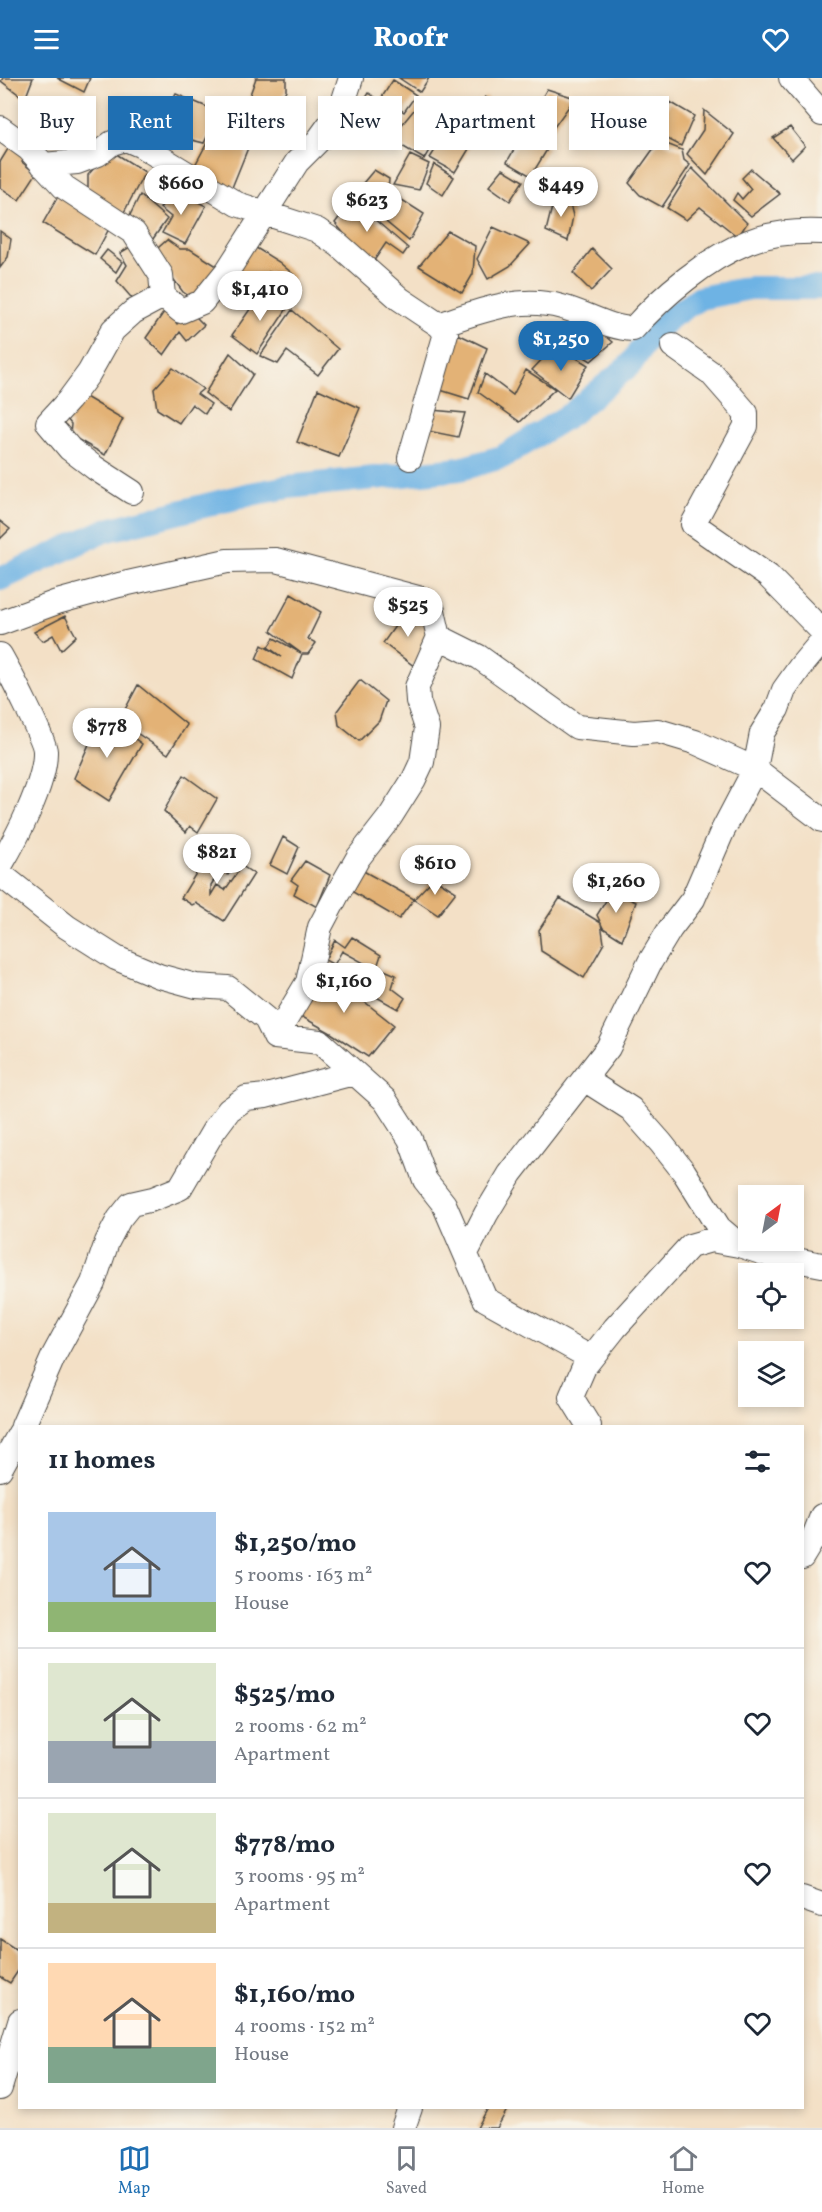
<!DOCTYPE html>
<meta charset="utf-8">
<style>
:root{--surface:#fff;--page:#f6f6f7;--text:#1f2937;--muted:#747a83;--line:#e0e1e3;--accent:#1f6fb2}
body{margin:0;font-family:Vollkorn,serif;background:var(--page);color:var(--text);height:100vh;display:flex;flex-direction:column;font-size:22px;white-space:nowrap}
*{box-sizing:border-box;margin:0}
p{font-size:20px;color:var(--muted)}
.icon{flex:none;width:33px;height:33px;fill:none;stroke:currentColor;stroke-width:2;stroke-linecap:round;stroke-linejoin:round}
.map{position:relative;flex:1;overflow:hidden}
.sheet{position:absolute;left:18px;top:1347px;width:786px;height:684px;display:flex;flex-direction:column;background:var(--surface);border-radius:0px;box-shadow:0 3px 9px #0003}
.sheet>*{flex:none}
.top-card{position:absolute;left:18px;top:18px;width:786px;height:54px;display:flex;gap:12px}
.needle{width:39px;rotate:32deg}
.tools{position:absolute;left:738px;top:1107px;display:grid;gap:12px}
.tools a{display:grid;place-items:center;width:66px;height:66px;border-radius:0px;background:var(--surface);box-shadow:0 3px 9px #0003;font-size:30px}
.price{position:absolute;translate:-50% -51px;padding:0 14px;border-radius:21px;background:#fff;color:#222;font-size:20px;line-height:39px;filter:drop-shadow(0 2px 3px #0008)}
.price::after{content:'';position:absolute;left:50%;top:36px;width:18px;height:14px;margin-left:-9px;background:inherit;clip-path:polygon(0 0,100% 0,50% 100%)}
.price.active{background:var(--accent);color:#fff}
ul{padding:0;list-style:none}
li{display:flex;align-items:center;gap:18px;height:150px;padding:0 30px}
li+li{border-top:2px solid var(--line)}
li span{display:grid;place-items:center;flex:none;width:168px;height:120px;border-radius:0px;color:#555}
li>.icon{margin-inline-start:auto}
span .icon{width:72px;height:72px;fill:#fffc;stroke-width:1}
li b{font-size:26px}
h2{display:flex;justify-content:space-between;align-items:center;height:72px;padding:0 30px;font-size:26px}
.chip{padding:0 21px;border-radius:0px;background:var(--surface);box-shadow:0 3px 9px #0003;font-size:21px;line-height:54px}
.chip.active{background:var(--accent);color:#fff}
header{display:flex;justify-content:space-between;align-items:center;height:78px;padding:0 30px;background:var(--accent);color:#fff;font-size:27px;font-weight:800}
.dock{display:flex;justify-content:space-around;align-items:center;height:84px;border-top:2px solid var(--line);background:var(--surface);font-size:16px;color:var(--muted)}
.dock a{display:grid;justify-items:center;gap:3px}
.dock .active{color:var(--accent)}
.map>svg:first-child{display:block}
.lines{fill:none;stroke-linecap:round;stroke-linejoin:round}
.canal{stroke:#6eb3e4;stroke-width:24}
.building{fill:#e3b276}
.minor-casing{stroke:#494642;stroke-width:26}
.minor{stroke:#fff;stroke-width:24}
</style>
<header><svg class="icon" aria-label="menu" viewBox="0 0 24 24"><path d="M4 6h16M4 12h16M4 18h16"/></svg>Roofr<svg class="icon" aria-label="heart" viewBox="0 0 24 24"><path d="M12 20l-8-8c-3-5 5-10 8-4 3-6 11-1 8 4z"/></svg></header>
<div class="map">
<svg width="822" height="2050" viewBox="0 0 822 2050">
<rect width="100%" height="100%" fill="#f7f3e8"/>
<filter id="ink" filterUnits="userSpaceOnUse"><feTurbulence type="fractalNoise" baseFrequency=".0167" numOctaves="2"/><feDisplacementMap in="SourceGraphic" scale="12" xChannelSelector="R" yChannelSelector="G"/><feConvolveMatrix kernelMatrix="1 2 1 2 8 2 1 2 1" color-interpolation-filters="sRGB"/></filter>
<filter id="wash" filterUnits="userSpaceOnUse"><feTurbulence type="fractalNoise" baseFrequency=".008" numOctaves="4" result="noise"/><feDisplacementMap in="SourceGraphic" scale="24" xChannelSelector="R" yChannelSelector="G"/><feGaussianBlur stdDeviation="1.35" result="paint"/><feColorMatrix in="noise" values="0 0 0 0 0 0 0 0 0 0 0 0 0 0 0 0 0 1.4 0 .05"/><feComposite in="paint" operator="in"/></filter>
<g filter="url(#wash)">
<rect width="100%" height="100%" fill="#f3e0c6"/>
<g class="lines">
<path class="canal" d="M0 501 104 453 251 416 288 409 460 391 502 379 571 336 631 286 644 266 669 240 700 220 750 210H822"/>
</g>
<g id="blocks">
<path class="building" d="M3 0H33L25 21 1 3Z
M57 0H90L84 14Z
M256 0H286V12L263 55 241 41Z
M399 0H429L420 14Z
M393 2 416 17 404 34 382 19Z
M547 11 575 20 544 63 525 49Z
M369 15 396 34 390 47 356 35Z
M176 16 219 34 204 65 156 53Z
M485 19 508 33 497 52 473 37Z
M670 24 694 38 681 68 660 57 656 51Z
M418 27 447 42 424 81 390 61Z
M704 32 734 56 707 97 687 76 703 52Z
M223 35 254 55 231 112 193 91Z
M790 49 805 68 792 81 773 60Z
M449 50 475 61 455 94 430 80Z
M523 56 548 70 531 98 507 84Z
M659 63 682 72 684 82 690 87 662 129 640 117 629 105Z
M11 66 26 75 22 84 36 96 19 122 0 109V84Z
M110 72 145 94 121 140 88 118V97Z
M410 77 429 86 419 112 393 107Z
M434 86 454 99 443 117 426 105Z
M692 90 747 145 738 159 700 129 686 142 667 130Z
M503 91 523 103 510 123 489 108Z
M751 91 780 116 751 138 733 122 737 115 742 121 751 111 742 100Z
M374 92 389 101 388 113 424 136 409 163 362 124 358 111Z
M173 111 206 128 185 166 162 155 171 139 160 130Z
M60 115 111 147 95 177 43 145Z
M140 117 167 141 150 165 127 143Z
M555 117 569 122 573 138 568 163 546 153Z
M352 122 408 170 403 177 386 165 371 187 335 145Z
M493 149 530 166 510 188 488 201 477 181Z
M0 153 11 161 8 179 0 190Z
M448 153 475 168 473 196 462 215 419 188Z
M167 162 180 171H190L220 190 195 222 183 214 155 176 159 169Z
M253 168 279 184 295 198 286 213 269 194 250 217 223 206Z
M130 169 156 206 136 225 117 203 127 187 120 175Z
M592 171 612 191 591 213 573 195Z
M107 172 122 184 116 194 100 181Z
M262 214 288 229 257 276 232 257Z
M166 231 177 246 191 234 204 247 187 263 180 254 164 277 146 260Z
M292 232 338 271 318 297 287 273 278 286 260 278Z
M590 245 613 264 591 283 567 268 576 251 583 257Z
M458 256 487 270 469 321 437 311Z
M564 272 588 287 568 320 532 292 548 275 562 285Z
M230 275 253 296 229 334 205 315Z
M173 290 203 311 197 316 211 326 205 336 192 326 179 345 157 331 154 311Z
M526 292 555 311 520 344 478 314 485 296 513 317Z
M318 311 360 330 339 379 297 364Z
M84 318 123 341 105 377 70 357 71 346 63 336Z
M431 332 465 335 458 359 423 352Z
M0 443 10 451 0 461Z
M291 516 321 534 308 561 316 565 308 576H302L292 601 256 581 262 567 282 579 268 569 274 560 301 575 271 553Z
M405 534 432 549 414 588 383 565Z
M65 538 76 558 61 572 53 557 43 563 34 554Z
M360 602 386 623 379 643 359 663 339 647 337 633Z
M138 607 187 647 168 676 119 643Z
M102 637 142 666 109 723 74 700Z
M184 697 217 721 198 754 190 748 186 754 164 733Z
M283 759 299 769 287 796 270 787Z
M213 767 236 785 228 797 221 791 211 807V817L217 807 225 812 242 788 254 796 224 843 196 825 192 827 181 820Z
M305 783 330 797 317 829 294 816 298 807 291 802Z
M358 790 414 821 399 841 346 810Z
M434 800 456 814 438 837 414 821Z
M612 813 636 824 622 862 603 850 597 837Z
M560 820 601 845 604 865 584 900 541 873 539 852Z
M352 859 381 877 371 907 357 901 364 885 342 873 334 887 325 882 335 862 345 869Z
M321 891 358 915 356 917 394 947 368 979 331 955 297 936Z
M382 891 396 897 392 910 405 920 398 931 371 916Z
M0 1861 20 1874V1890L10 1905 0 1899Z
M488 2030H508L497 2050H477Z"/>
</g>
</g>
<g filter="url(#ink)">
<use href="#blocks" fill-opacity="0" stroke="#494642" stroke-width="1.5"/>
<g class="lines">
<g class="minor-casing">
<path id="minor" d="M791 0 822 36
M0 50 29 71 64 109 134 155 161 197 163 218 133 234 113 252 89 295 69 322 48 345 70 371 95 390 132 414
M43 87 77 84 98 76 112 65 126 61 140 67 237 126 317 152 339 167 400 221 439 247C480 233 518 217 562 229 586 235 608 250 633 251 663 217 706 181 748 164 771 155 798 153 822 154
M163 218 181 233 202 224 228 192 297 84 317 64 341 31 351 0
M673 268 711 295 746 335V348L693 446 768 498 822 553
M410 380 446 255 439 247
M0 545 57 524 119 507 227 483 276 482 422 521 433 533 439 559 479 579 577 649 634 655 658 653 695 664 755 691 722 754 693 821 670 851 650 884 608 970 510 1096 486 1136 466 1175
M822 563 801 588 784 612 777 631 762 655 755 691 822 742
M0 577C8 591 45 662 45 673 46 705 16 761 0 788
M0 796 67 849 116 880 159 898 196 908 228 910 266 941 275 959 320 964 385 1022 410 1061 425 1102 444 1126 485 1221 591 1280
M275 959 308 904 320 849 338 815 358 780 390 739 414 701 422 684 427 650 418 623 417 609 439 559
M584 1001 631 1031 661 1065 684 1094 719 1150 739 1167
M23 1348 54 1277 93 1205 107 1164 119 1141 131 1126 153 1121 180 1110 214 1052 229 1032 246 1020 266 1018 354 995
M589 1348 571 1319 584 1289 615 1250 690 1168 711 1162 739 1167 770 1177 822 1187
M0 1391 20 1355
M802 1479 813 1461 822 1438
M802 1820 822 1827
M0 2010 20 1943
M403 2050 410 2030"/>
</g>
<use href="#minor" class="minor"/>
</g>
</g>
</svg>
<div class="tools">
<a><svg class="needle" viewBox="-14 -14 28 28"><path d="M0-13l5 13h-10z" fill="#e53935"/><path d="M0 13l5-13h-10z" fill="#747a83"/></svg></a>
<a><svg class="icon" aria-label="locate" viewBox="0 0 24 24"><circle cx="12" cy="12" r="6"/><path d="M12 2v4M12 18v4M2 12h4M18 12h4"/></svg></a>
<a><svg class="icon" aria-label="layers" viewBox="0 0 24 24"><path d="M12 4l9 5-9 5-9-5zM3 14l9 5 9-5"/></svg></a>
</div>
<b class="price" style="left:181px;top:138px">$660</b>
<b class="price" style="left:561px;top:140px">$449</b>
<b class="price" style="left:367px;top:155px">$623</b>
<b class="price" style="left:260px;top:244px">$1,410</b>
<b class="price active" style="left:561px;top:294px">$1,250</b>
<b class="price" style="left:408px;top:560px">$525</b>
<b class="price" style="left:107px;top:681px">$778</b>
<b class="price" style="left:217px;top:807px">$821</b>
<b class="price" style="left:435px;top:818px">$610</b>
<b class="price" style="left:616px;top:836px">$1,260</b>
<b class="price" style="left:344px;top:936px">$1,160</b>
<div class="top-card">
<a class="chip">Buy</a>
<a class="chip active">Rent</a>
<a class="chip">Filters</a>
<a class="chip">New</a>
<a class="chip">Apartment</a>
<a class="chip">House</a>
</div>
<section class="sheet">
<h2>11 homes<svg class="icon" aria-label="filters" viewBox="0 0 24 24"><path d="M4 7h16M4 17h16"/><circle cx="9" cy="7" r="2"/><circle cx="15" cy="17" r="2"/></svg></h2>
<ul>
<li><span style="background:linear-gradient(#a9c7e8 75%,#8fb573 0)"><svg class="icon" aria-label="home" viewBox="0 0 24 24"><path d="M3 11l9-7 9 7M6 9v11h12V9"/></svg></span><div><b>$1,250/mo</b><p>5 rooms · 163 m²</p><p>House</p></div><svg class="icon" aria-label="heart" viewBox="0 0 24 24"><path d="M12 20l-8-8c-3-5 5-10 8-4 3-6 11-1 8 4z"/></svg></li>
<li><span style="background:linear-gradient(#dfe7d0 65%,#9aa5b1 0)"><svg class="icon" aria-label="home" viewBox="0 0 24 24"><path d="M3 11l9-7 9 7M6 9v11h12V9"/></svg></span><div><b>$525/mo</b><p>2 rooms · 62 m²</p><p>Apartment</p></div><svg class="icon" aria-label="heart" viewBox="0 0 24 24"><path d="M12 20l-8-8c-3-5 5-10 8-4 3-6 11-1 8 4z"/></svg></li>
<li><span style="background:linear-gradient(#dfe7d0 75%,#c2b280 0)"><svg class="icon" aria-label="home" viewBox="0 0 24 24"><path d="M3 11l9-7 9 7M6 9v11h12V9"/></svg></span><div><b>$778/mo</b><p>3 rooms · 95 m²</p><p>Apartment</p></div><svg class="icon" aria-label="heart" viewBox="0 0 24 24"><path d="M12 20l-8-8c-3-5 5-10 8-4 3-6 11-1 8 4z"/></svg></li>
<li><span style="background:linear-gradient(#ffd9b3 70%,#7fa58c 0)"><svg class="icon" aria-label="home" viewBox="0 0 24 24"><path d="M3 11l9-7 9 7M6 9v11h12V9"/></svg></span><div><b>$1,160/mo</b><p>4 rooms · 152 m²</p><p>House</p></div><svg class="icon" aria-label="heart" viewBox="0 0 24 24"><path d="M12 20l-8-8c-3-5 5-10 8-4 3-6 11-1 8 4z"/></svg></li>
</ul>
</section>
</div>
<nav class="dock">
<a class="active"><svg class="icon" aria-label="map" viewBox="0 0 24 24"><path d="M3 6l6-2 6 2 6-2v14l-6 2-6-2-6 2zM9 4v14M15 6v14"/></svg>Map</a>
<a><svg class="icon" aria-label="saved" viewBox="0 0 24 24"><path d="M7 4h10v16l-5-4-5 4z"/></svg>Saved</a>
<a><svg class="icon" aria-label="home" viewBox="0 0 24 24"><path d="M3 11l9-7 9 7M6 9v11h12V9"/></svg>Home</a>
</nav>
